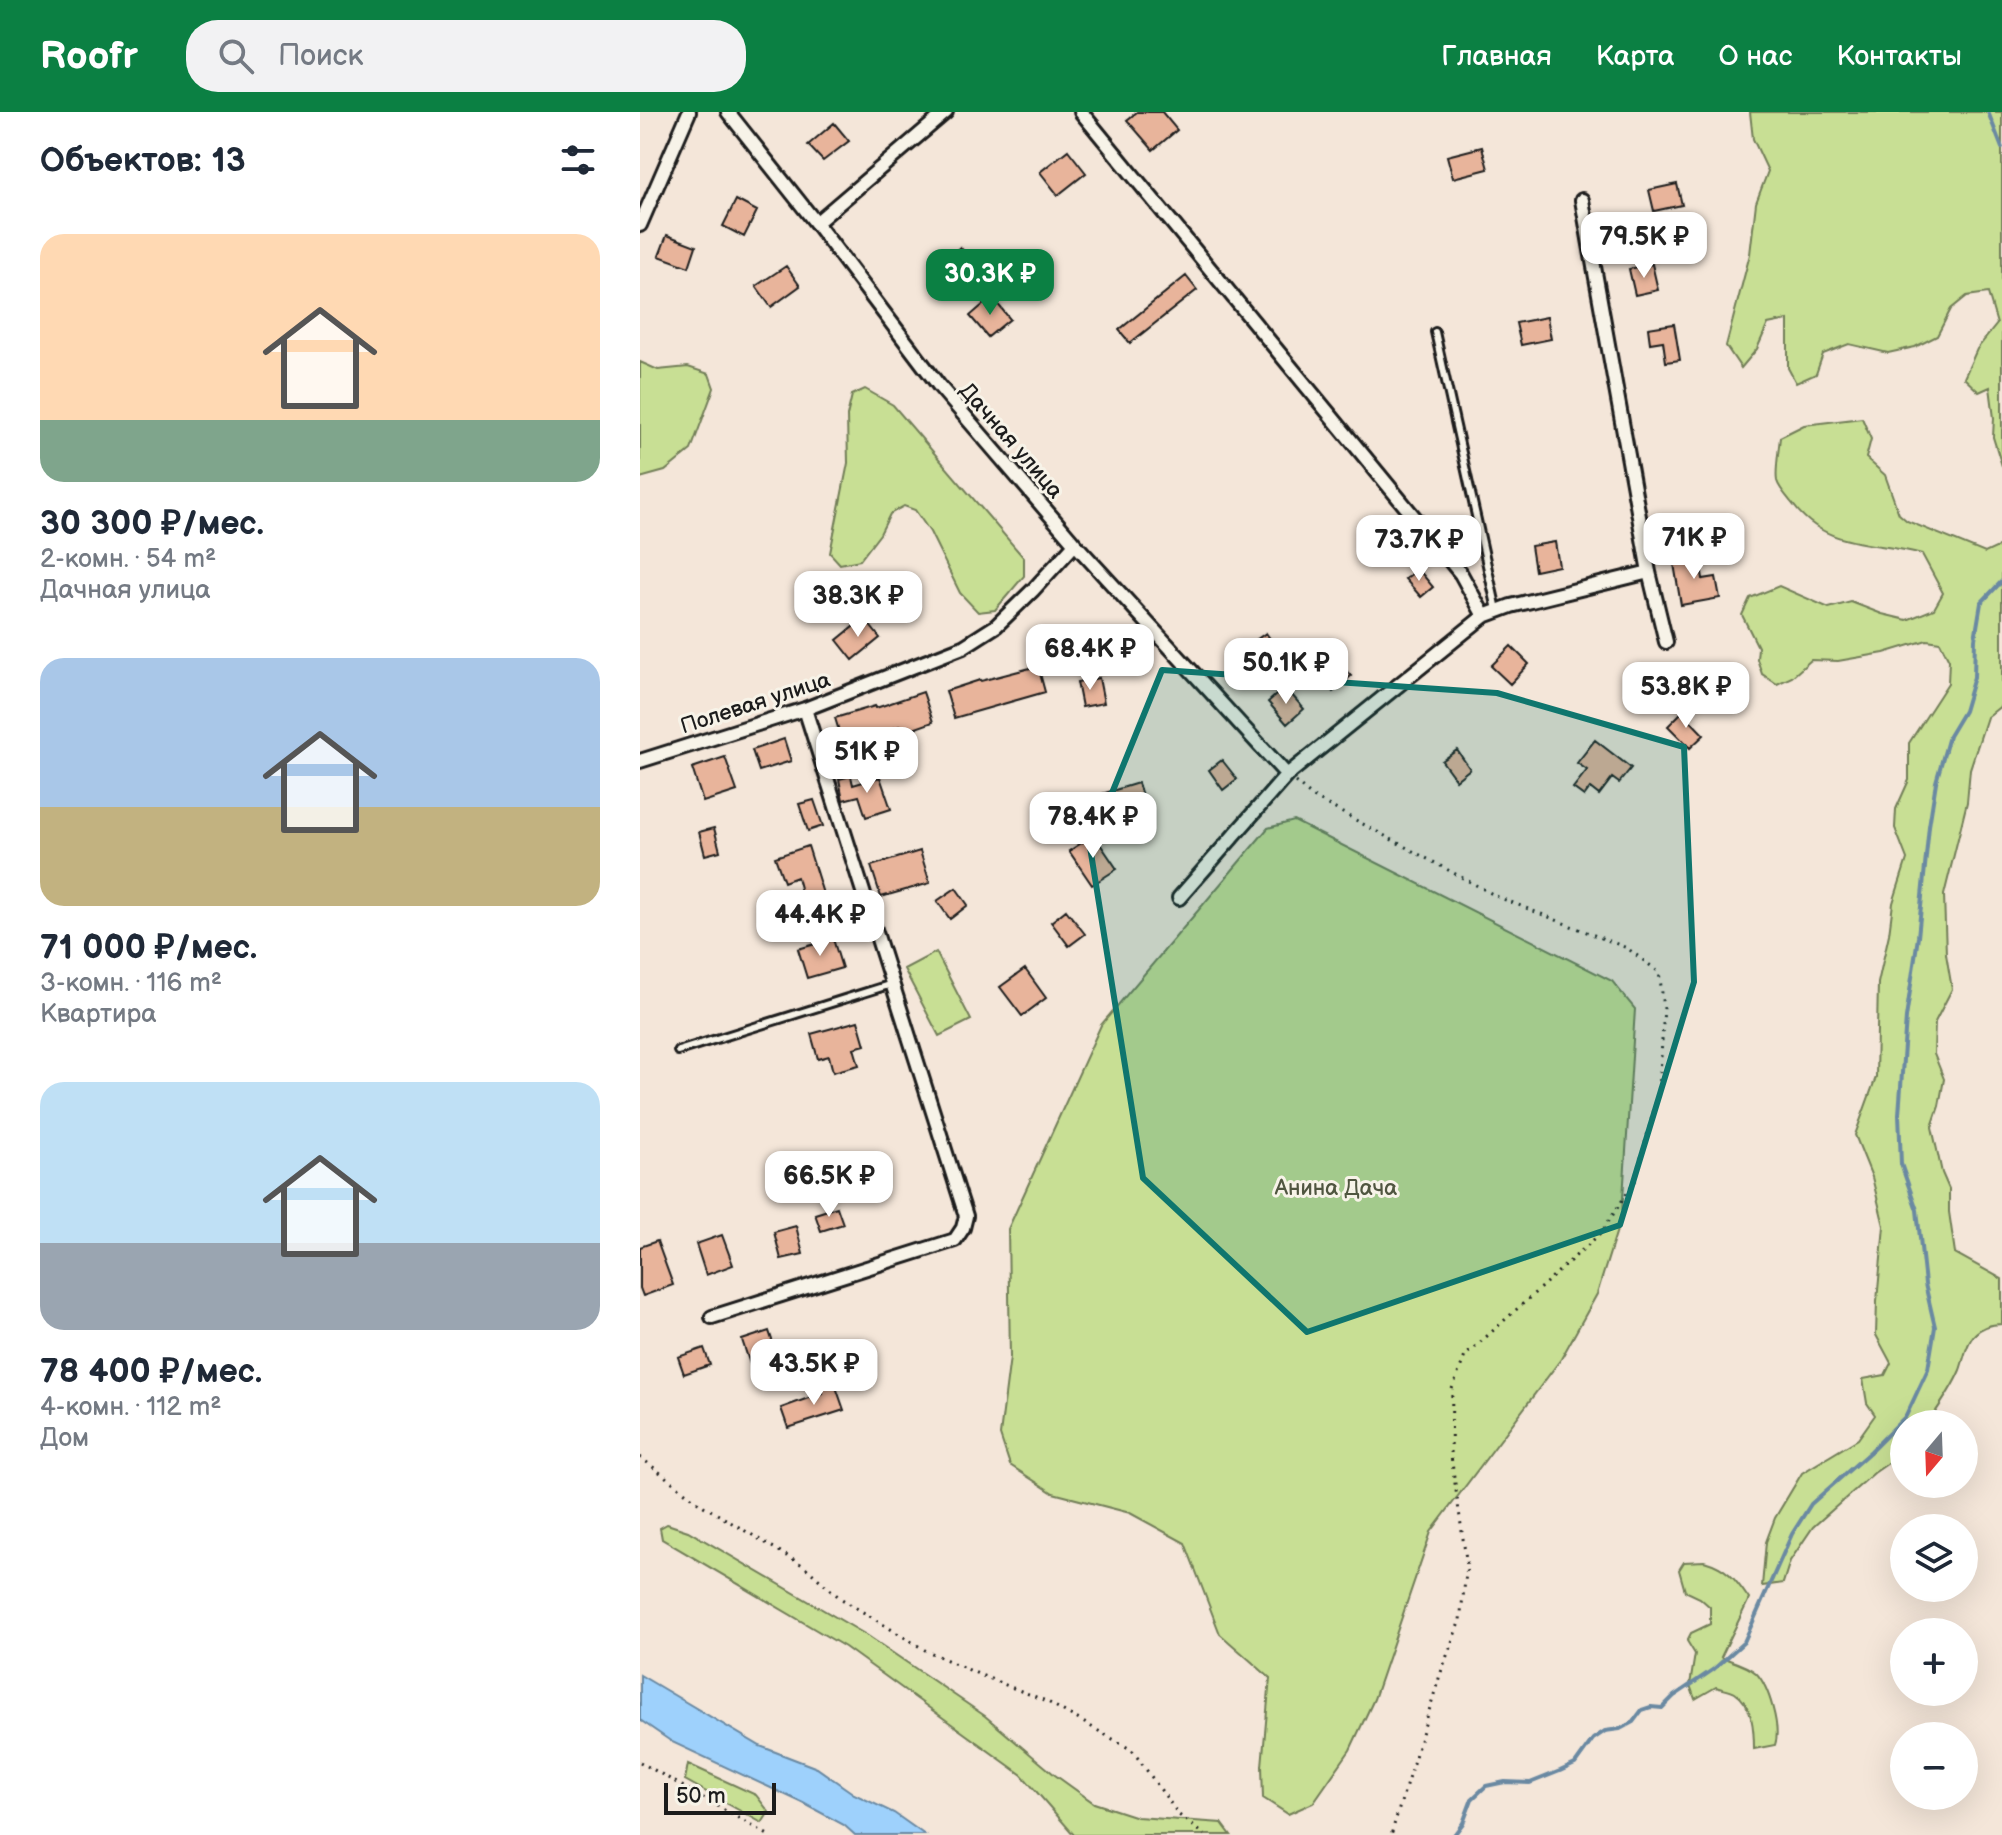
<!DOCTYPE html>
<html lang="ru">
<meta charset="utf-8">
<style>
:root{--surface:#fff;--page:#f2f2f3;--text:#1f2937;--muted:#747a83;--accent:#0b8043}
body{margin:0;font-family:"Balsamiq Sans",sans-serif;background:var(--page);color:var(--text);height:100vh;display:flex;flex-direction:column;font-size:30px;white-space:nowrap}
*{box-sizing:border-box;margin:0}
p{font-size:26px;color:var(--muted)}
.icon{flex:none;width:44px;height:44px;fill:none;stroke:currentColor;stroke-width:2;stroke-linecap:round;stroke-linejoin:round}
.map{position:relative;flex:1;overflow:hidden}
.sheet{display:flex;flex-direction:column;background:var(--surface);width:640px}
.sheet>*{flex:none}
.needle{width:52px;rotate:199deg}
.fabs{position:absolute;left:1250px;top:1298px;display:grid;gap:16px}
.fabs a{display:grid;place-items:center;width:88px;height:88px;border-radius:50%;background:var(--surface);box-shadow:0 8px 32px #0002;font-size:40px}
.scale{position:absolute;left:24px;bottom:20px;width:112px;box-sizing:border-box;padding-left:8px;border:4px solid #1c1c1c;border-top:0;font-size:22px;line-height:28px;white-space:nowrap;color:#1c1c1c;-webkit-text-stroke:6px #f7f3e8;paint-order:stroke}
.price{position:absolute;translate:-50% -68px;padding:0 18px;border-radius:16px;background:#fff;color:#222;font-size:26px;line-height:52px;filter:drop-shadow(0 2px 4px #0008)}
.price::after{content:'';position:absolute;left:50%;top:48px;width:24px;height:18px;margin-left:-12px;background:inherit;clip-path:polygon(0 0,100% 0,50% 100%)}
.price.active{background:var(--accent);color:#fff}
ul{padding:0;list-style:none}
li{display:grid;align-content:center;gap:16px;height:424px;padding:0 40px}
li span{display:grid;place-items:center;height:248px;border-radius:24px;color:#555}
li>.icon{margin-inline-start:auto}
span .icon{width:144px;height:144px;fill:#fffc;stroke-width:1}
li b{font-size:34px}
h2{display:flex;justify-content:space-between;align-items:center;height:96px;padding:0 40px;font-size:34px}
header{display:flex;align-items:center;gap:48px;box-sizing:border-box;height:112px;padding:0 40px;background:var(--accent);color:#fff}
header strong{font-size:38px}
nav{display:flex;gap:44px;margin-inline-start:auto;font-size:28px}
.search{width:560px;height:72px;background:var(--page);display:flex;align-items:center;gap:20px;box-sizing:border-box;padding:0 28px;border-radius:32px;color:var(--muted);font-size:30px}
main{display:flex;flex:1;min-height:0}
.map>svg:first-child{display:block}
.green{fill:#c8df94;stroke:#727e58;stroke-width:2}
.water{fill:#9ed1fc;stroke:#6a89a2;stroke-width:2}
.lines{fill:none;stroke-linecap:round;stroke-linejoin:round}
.stream{stroke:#6a89a2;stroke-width:4}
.building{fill:#e8b49b;stroke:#1c1c1c;stroke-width:2}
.lane-casing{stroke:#1c1c1c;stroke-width:12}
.street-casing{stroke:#1c1c1c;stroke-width:18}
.path{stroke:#1c1c1c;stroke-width:3;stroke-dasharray:2 6;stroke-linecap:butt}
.lane{stroke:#f7f3e8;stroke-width:6}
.street{stroke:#f7f3e8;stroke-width:12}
.marked{fill:#0f766e;fill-opacity:0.2;stroke:#0f766e;stroke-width:6;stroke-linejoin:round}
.labels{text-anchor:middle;stroke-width:6;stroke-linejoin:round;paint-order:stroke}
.street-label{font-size:22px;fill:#1c1c1c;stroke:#f7f3e8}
.park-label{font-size:22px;fill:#505640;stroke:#f7f3e8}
</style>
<header>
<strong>Roofr</strong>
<div class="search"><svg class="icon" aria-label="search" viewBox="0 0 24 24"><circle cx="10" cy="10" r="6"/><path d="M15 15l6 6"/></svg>Поиск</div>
<nav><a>Главная</a><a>Карта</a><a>О нас</a><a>Контакты</a></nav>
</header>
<main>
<section class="sheet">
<h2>Объектов: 13<svg class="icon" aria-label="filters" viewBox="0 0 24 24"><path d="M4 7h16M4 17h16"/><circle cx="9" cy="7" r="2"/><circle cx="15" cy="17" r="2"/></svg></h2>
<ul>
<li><span style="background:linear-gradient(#ffd9b3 75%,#7fa58c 0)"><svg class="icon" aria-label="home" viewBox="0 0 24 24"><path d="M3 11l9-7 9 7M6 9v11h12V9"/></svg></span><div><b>30 300 ₽/мес.</b><p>2-комн. · 54 m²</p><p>Дачная улица</p></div></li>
<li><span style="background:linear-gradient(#a9c7e8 60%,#c2b280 0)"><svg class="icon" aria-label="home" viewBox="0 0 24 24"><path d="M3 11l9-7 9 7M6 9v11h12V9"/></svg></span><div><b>71 000 ₽/мес.</b><p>3-комн. · 116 m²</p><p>Квартира</p></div></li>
<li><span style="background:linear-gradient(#bfe0f5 65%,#9aa5b1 0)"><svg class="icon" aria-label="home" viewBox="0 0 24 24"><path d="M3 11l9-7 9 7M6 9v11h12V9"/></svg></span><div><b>78 400 ₽/мес.</b><p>4-комн. · 112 m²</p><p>Дом</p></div></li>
</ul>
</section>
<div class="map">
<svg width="1362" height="1723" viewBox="0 0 1362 1723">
<rect width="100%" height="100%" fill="#f4e6d9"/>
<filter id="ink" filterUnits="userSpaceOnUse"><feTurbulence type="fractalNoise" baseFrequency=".0125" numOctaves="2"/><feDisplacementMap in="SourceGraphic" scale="16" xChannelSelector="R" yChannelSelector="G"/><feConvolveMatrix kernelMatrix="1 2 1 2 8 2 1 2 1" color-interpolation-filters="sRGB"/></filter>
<g filter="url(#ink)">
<path class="green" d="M1110 0H1362V354L1353 325 1354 306 1350 275 1339 280 1324 266 1337 237 1357 212 1348 181 1327 184 1311 197 1297 224 1275 235 1248 241 1209 232 1183 242 1176 262 1156 271 1148 256V208L1128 212 1117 237 1101 256 1086 234 1110 142 1116 91 1128 59 1113 27Z
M0 250 18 258 48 255 69 262 74 276 51 338 25 359 0 366Z
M225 277 253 293 384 446V464L355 498 338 500 320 481 290 420 275 398 264 394 250 402 240 422 220 448 200 452 190 441 208 351 207 304 212 283Z
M1222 306 1231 327 1226 346 1245 363 1259 402 1267 409 1345 441 1362 433V593L1347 605 1330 657 1327 690 1304 783 1306 842 1312 877 1295 910 1294 942 1304 967 1299 994 1292 1015 1302 1061 1309 1077V1100L1315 1141 1362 1167V1212C1352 1212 1341 1215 1334 1223 1326 1232 1324 1247 1320 1258 1312 1277 1299 1295 1287 1312H1264V1338L1257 1345 1234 1361 1173 1415 1150 1449 1143 1471 1122 1474 1126 1430 1135 1406 1162 1361 1218 1327 1235 1303 1227 1291 1223 1267 1245 1263 1251 1251 1236 1223 1237 1189 1244 1114 1232 1065 1215 1023 1236 965 1238 871 1249 822 1253 791 1267 747 1255 716 1256 697 1269 668V631L1308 571 1309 548 1300 530 1287 528 1244 541 1198 549 1171 548 1152 565 1137 572 1122 562 1117 547 1118 535 1102 503 1110 486 1139 474 1189 496 1211 490 1242 502 1267 508 1294 497 1303 481 1282 442C1231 428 1186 438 1151 390 1147 385 1139 376 1137 369 1135 360 1139 336 1140 325L1164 313Z
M654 709 972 869 995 897 982 1102 957 1182 921 1247 791 1420 734 1587 710 1638 673 1691 648 1702 623 1686 622 1654 630 1566 580 1522 545 1431 490 1401 413 1381 370 1353 360 1323 370 1245 368 1117 461 913 628 716Z
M296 840 331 908 299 924 264 857Z
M27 1412 48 1419 228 1524 345 1604 415 1663 454 1691 497 1705 582 1711 591 1723H434L382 1663 205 1535 22 1427 20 1416Z
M1064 1449C1088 1456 1095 1467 1109 1487L1081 1545C1091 1549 1107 1553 1116 1561 1129 1574 1141 1616 1135 1633L1114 1637C1114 1618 1113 1593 1095 1581 1090 1578 1081 1577 1076 1575L1055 1587 1050 1573 1055 1542 1047 1529 1051 1521 1070 1512V1495L1060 1486 1045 1479 1039 1458 1044 1450Z
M48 1652 116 1683 129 1700 122 1711 45 1668Z"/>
<path class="water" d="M0 1563 120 1634 177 1656 214 1682 254 1701 285 1723H215L204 1713 163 1691 32 1630 0 1608Z"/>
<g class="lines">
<path class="stream" d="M1348 0 1362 36
M814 1723 823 1711 832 1687 846 1674 865 1670 890 1671 920 1659 935 1652 953 1627 965 1619 980 1617 993 1610 1002 1598 1011 1595 1022 1596 1034 1584 1074 1557 1104 1530 1152 1422 1171 1392 1231 1339 1266 1304 1288 1257 1295 1215 1285 1172 1277 1098 1261 1052 1259 1002 1266 906 1278 825 1289 714 1296 670 1309 624 1324 599 1334 565 1335 527 1341 491 1362 469"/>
</g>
<path class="building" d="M497 0H522L537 18 513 38 487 8Z
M194 11 209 29 183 49 168 33Z
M842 35 848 57 813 66 807 44Z
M428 38 446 61 418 83 400 60Z
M1037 72 1042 93 1014 99 1009 78Z
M96 88 117 99 104 125 83 114Z
M27 123 56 134 49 155 19 144Z
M320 135 337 154 310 177 294 158Z
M1012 152 1018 178 995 183 989 157Z
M146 154 160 174 131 195 116 174Z
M546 164 557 178 490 231 479 218Z
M352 185 370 207 348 225 330 204Z
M907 205 911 227 881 233 876 211Z
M1034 212 1040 248 1026 250 1023 229 1010 231 1008 216Z
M915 430 919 454 895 459 891 434Z
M1059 442 1063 467 1076 465 1080 486 1041 493 1033 446Z
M778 457 793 475 781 485 765 467Z
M224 506 240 526 213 548 197 528Z
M626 521 636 535 614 552 603 537Z
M871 534 889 552 870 572 851 554Z
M700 552 711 564 693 580 682 569Z
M398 554 405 580 314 606 306 579 340 568 341 569Z
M459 566 464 591 442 595 437 570Z
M645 575 664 597 647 612 628 590Z
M283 580 293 610 262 621 260 614 203 632 195 606 235 594 236 596Z
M1042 600 1064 623 1050 636 1028 614Z
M144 627 151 649 119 659 112 638Z
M955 628 991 656 979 671 972 666 959 683 950 676 944 684 933 676 947 658 937 651Z
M817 638 830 657 816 668 802 649Z
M85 645 97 679 63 690 52 656Z
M582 648 597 667 583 678 569 658Z
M211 664 213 673 240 665 251 697 226 705 219 684 203 688 199 667Z
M498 671 505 693 448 710 442 688Z
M174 688 183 714 168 719 159 692Z
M74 716 80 739 65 743 59 720Z
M454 723 477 757 452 773 429 739Z
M168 734 190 804 169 810 157 765 144 770 135 745Z
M280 739 290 771 241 785 231 754Z
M316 776 328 793 310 807 297 789Z
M426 798 445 822 429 834 411 810Z
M193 827 202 856 167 866 158 837Z
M385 857 406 886 382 904 360 875Z
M218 909 225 933 214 936 219 953 193 960 189 944 178 947 171 922Z
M197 1095 203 1112 181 1119 175 1102Z
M156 1114 163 1142 141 1147 134 1120Z
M82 1123 93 1153 66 1163 56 1132Z
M17 1129 33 1173 3 1184 0 1176V1135Z
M129 1219 142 1258 115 1267 102 1228Z
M64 1236 70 1253 44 1262 38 1245Z
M195 1272 204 1298 148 1316 141 1296 182 1281 181 1277Z"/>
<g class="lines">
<g class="lane-casing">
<path id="lane" d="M795 220 857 498
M38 939 252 872"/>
</g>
<g class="street-casing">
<path id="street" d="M88 0 176 111 300 275 435 432 647 663
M441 0 821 462 844 504
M942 88 1009 460 1026 530
M176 111 306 0
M0 113 49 0
M0 649 165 597 323 535 356 514 393 478 435 432
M539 786 647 663 844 504 871 494 1009 460
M72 1205 315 1128 323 1116 326 1104 165 597"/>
</g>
<path class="path" d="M655 670 673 685 858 785 987 836 1019 860 1024 895 1019 979 995 1069 961 1121 825 1244 812 1277 811 1344 827 1454 820 1508 800 1563 751 1723
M0 1345 62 1393 164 1454 200 1486 285 1538 338 1562 406 1589 492 1638 539 1703 565 1723
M0 1650 128 1723"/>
<use href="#lane" class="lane"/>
<use href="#street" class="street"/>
</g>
</g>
<path class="marked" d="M522 558 857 581 1044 635 1054 870 980 1113 667 1220 503 1066 450 735Z"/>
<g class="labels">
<g class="street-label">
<text transform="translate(372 328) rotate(49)" y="8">Дачная улица</text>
<text transform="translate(115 590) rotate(-18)" y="8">Полевая улица</text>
</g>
<g class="park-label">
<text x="696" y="1083">Анина Дача</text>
</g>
</g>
</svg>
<div class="fabs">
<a><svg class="needle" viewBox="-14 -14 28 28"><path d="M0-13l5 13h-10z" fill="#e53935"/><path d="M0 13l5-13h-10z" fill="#747a83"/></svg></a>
<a><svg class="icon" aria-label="layers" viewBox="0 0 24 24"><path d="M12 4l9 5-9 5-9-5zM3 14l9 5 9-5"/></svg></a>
<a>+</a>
<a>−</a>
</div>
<div class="scale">50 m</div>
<b class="price" style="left:1004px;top:168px">79.5K ₽</b>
<b class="price active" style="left:350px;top:205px">30.3K ₽</b>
<b class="price" style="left:1054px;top:469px">71K ₽</b>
<b class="price" style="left:779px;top:471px">73.7K ₽</b>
<b class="price" style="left:218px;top:527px">38.3K ₽</b>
<b class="price" style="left:450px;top:580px">68.4K ₽</b>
<b class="price" style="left:646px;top:594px">50.1K ₽</b>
<b class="price" style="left:1046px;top:618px">53.8K ₽</b>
<b class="price" style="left:227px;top:683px">51K ₽</b>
<b class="price" style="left:453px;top:748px">78.4K ₽</b>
<b class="price" style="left:180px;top:846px">44.4K ₽</b>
<b class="price" style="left:189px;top:1107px">66.5K ₽</b>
<b class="price" style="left:174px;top:1295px">43.5K ₽</b>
</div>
</main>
